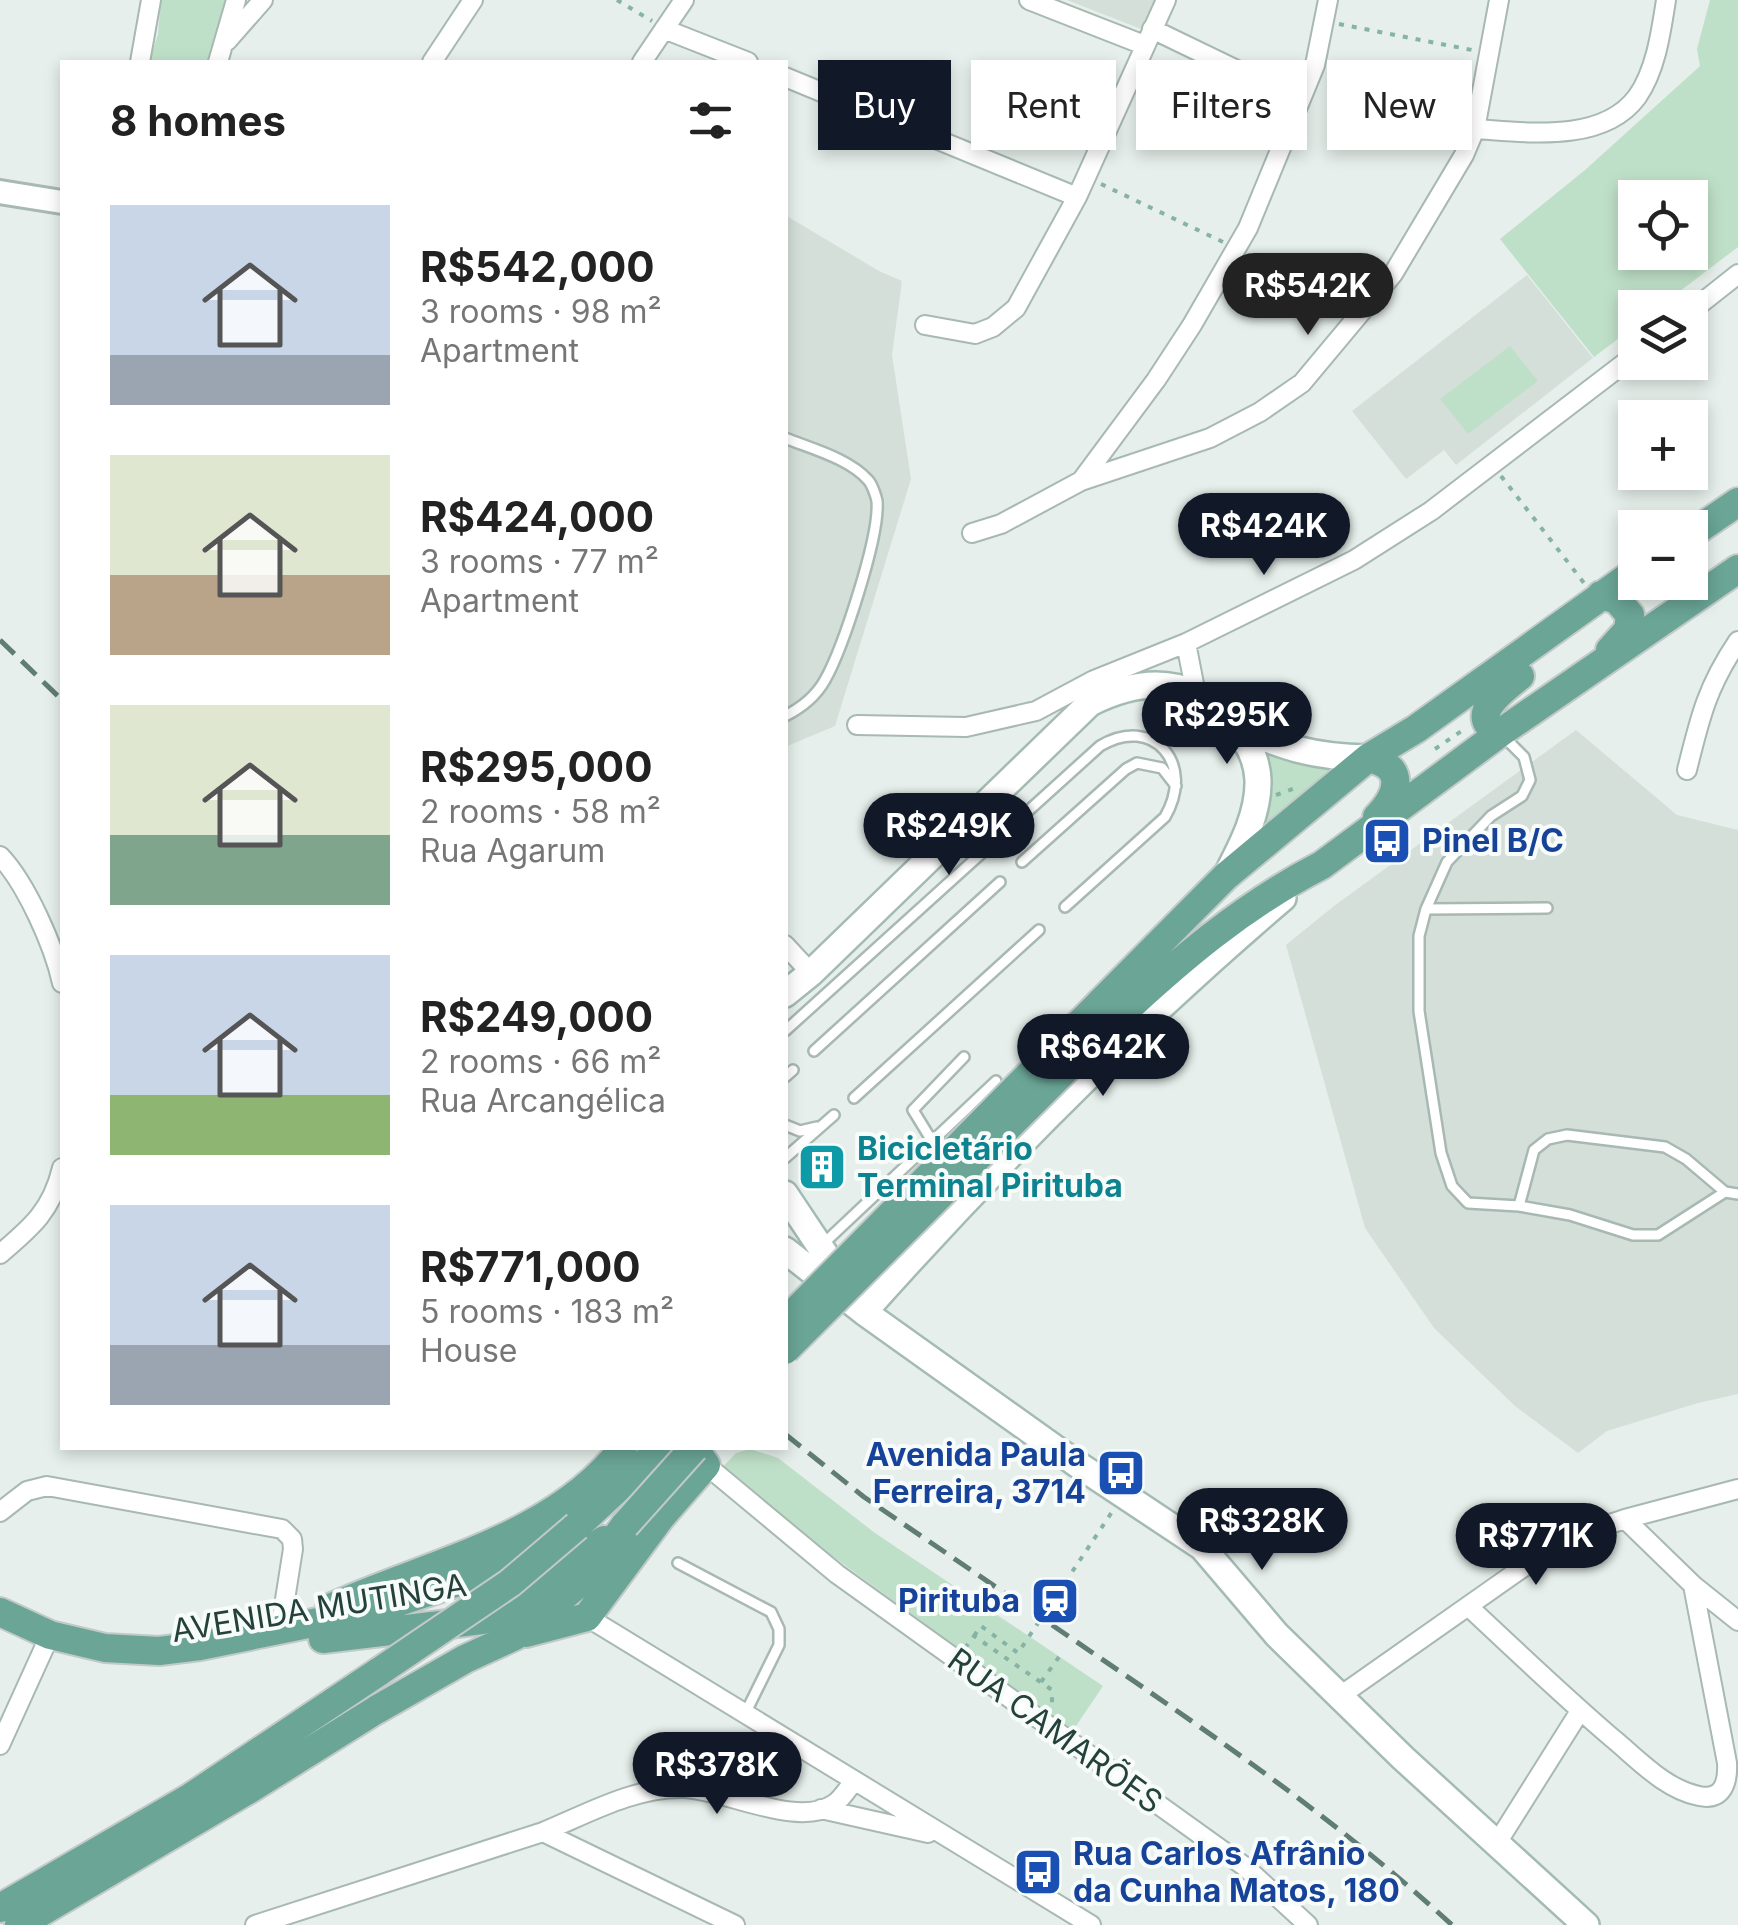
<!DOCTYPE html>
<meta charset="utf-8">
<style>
:root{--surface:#fff;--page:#f2f2f2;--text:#222;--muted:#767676;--accent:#111827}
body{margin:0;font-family:Inter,sans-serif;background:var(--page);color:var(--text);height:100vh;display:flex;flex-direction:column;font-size:38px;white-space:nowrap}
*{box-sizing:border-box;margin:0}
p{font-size:32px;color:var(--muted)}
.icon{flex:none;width:55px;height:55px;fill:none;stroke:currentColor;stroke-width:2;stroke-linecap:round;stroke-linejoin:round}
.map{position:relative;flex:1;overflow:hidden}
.details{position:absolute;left:60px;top:60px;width:728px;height:1390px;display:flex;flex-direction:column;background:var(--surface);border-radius:0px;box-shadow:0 5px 15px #0003}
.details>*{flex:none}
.hud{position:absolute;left:818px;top:60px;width:770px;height:90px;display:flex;gap:20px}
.fabs{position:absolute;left:1618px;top:180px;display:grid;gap:20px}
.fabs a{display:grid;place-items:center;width:90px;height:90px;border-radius:0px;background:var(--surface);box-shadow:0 5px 15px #0003;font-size:50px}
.price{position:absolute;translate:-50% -85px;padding:0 22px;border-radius:35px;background:var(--accent);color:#fff;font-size:32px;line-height:65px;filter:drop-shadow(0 2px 5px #0008)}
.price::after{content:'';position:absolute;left:50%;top:60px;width:30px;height:22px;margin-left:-15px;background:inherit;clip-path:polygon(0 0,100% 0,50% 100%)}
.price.on{background:#222;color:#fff}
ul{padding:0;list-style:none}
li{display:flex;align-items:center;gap:30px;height:250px;padding:0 50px}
li span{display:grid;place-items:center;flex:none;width:280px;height:200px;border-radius:0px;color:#555}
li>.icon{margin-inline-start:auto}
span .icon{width:120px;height:120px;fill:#fffc;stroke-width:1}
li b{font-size:42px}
h2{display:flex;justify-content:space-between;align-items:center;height:120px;padding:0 50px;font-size:42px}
.tag{padding:0 35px;border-radius:0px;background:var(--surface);box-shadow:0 5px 15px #0003;font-size:35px;line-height:90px}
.tag.on{background:var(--accent);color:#fff}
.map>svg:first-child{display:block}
.built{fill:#d4dfda}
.park{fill:#bfe0c8;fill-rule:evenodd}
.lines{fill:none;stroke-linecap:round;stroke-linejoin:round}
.service-casing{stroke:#a8b8b2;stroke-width:14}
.minor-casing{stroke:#a8b8b2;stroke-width:22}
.tertiary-casing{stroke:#a8b8b2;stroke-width:28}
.secondary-casing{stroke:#a4bbb3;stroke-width:30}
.primary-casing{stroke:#c2cac8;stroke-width:32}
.path{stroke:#86b3a5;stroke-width:4;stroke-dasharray:5 8;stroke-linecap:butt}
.service{stroke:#fff;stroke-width:9}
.minor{stroke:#fff;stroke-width:18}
.tertiary{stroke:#fff;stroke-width:22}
.secondary{stroke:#fff;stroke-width:25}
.primary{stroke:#6aa596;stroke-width:28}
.rail{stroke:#5f7d75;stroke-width:5;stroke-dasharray:20 10;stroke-linecap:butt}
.primary-bridge-casing{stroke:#c2cac8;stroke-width:32;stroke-linecap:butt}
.path-bridge{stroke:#86b3a5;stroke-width:4;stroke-dasharray:5 8;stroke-linecap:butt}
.primary-bridge{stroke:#6aa596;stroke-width:28}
.labels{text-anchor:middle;stroke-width:8;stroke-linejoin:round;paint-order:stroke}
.transit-label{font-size:32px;font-weight:bold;fill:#164399;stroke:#f7fbf9;text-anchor:start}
.culture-label{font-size:32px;font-weight:bold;fill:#0d838f;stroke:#f7fbf9;text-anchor:start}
.street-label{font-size:32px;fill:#24423a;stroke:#f7fbf9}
</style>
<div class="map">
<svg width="1738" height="1925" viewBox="0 0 1738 1925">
<rect width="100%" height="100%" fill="#e6efeb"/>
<path class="built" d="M1067 0H1155L1141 29Z
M785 215 879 271 902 281 892 355 911 479 835 726 785 747Z
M1527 275 1593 358 1456 465 1444 450 1406 479 1352 411Z
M1576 730 1677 815 1738 830V1394L1698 1403 1607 1431 1578 1453 1515 1406 1434 1328 1365 1228 1286 945 1334 906Z"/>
<path class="park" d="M161 0H225L210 62H149L158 34Z
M1710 0H1738V247L1659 307 1635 308V326L1594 357 1500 239 1585 170 1700 66 1697 49ZM1635 198H1690V252H1635Z
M1510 346 1538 381 1468 434 1440 399Z
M1255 746 1340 764 1255 835Z
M750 1449 778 1458 875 1533 1103 1686 1072 1732 718 1472 736 1453Z"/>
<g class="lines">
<g class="service-casing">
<path id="service" d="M785 438C812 449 848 458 868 480 872 484 876 496 877 501 880 536 843 648 825 680 816 696 801 708 785 716
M1502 735 1524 757 1530 780 1522 796 1491 816 1447 862 1426 909 1419 936V1011L1441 1153 1452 1186 1468 1203 1519 1206 1570 1215 1633 1235H1658L1725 1192 1738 1194
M1022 862 1126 769 1137 763 1162 768 1176 786
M1426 909 1547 908
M785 1031 1100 746C1153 714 1196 764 1165 817L1065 907
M814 1051 1000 882
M785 1077 793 1070
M854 1098 1039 930
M785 1125 800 1131 817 1127
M932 1141 913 1110 964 1057
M785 1158 834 1115
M1519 1206 1534 1150 1548 1139 1567 1135 1665 1147 1686 1159 1725 1192
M822 1245 996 1081
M678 1563 771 1612 779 1629V1645L745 1714"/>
</g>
<g class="minor-casing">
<path id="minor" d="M1029 0 1144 45
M664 29 748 62
M1152 29 1268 85
M227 41 263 0
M140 62 151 0
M218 62 236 0
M432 62 473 0
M642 62 684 0
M785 77 1077 197
M1475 129C1525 132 1602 144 1637 97 1656 70 1661 32 1666 0
M1690 312 1738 274
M925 325 975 334 993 327 1016 308 1077 197 1166 0
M1081 481 1156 380 1192 325 1248 228 1315 65 1328 0
M972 533 1001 524 1081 481 1210 438 1260 412 1302 383 1393 274 1464 155 1475 129 1499 0
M1186 643 1196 694
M857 725 966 727 1036 711 1094 680 1186 643 1354 560 1431 511 1635 355
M1687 770C1700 717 1707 687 1738 641
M0 856C26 883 54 946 62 983
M785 945 811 973
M0 1254C32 1227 52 1210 62 1168
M706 1465 837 1574 1244 1866 1308 1925
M0 1512 27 1491 47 1486 282 1529 292 1539 293 1549 280 1631
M1625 1519 1693 1585 1738 1621
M1469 1607C1516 1651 1562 1695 1611 1737 1637 1758 1664 1789 1699 1796 1723 1801 1728 1782 1727 1763L1693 1585
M587 1617 1091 1925
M1340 1696 1545 1552 1583 1533 1625 1519 1738 1489
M0 1745 50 1635
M821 1809 928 1833
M543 1832C587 1814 634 1787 683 1788 725 1789 797 1829 834 1804 842 1799 848 1788 854 1781
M1497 1843 1580 1711
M255 1925 543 1832 735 1925"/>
</g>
<g class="tertiary-casing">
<path id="tertiary" d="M0 192 62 202"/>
</g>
<g class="secondary-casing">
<path id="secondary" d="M1234 725C1285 748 1313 757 1368 758
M785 994 811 973 1090 703C1122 687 1161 677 1196 694 1206 700 1217 712 1226 719 1244 735 1257 755 1258 780 1259 814 1241 847 1226 876
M785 1194 847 1287
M785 1250 864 1312 1077 1464 1202 1547 1277 1635 1403 1758 1586 1925
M864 1312C995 1165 1134 1025 1283 898"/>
</g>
<g class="primary-casing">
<path id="primary" d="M1690 535 1738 502
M1601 595 1617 600 1630 615 1628 630 1610 650
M1500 733C1464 717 1505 688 1520 676
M1368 758C1407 766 1399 794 1377 817
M1101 1002 1226 876 1368 758 1416 729 1635 572
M1112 1023C1177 962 1242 906 1322 865L1500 733 1738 569
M330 1608C428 1563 555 1538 623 1448
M0 1612 50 1635 105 1648 159 1651 200 1646 372 1611 464 1580 577 1526 661 1448
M526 1633 587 1617 661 1517 706 1465 694 1448
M323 1639 482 1620 506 1612 604 1540
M0 1908 191 1797 380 1671
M19 1925 253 1787 376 1710 465 1659 515 1636 587 1577 625 1525"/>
</g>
<path class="path" d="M617 0 652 21
M1339 24 1472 50
M1101 184 1223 242
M1501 476 1584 583
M1435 749 1466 728
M1276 795 1295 788
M965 1648 974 1636 1052 1690V1706
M1041 1682 1059 1657"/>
<use href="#service" class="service"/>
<use href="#minor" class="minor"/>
<use href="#tertiary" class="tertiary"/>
<use href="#secondary" class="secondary"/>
<use href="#primary" class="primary"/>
<path class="rail" d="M0 640 62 700
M785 1434 864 1497 1028 1609
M1052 1625C1189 1719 1329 1812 1452 1925"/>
<g class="primary-bridge-casing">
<path id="primary-bridge" d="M785 1322 1101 1002
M785 1350 1112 1023
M625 1525 694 1448
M380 1671 510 1583 577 1526"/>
</g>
<path class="path-bridge" d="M974 1636 981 1626 1018 1653 1112 1512"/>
<use href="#primary-bridge" class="primary-bridge"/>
</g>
<defs>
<g id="bus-square" transform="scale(2.5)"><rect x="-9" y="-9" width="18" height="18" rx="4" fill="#1a4fb4" stroke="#f7fbf9"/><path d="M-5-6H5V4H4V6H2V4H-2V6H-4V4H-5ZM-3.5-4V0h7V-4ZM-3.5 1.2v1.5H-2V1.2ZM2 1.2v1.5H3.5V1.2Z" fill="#fff"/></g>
<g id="building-square" transform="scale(2.5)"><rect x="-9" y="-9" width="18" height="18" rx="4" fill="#0f9aa8" stroke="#f7fbf9"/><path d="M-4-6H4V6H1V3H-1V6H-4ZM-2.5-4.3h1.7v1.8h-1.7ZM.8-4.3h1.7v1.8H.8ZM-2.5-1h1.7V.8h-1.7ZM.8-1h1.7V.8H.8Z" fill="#fff"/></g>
<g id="station-square" transform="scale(2.5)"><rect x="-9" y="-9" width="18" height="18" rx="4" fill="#1a4fb4" stroke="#f7fbf9"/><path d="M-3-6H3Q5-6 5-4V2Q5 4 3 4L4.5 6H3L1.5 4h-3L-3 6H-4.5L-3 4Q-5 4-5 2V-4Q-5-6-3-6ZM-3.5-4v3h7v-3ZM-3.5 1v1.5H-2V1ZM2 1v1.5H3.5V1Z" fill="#fff"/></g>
</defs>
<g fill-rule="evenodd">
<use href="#bus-square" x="1387" y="841"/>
<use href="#building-square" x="822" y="1167"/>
<use href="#bus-square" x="1121" y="1473"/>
<use href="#station-square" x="1055" y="1601"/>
<use href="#bus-square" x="1038" y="1872"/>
</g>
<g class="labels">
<g class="transit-label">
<text x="1422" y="852">Pinel B/C</text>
<text x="1086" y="1466" text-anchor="end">Avenida Paula<tspan x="1086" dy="37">Ferreira, 3714</tspan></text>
<text x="1020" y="1612" text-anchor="end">Pirituba</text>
<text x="1073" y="1865">Rua Carlos Afrânio<tspan x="1073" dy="37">da Cunha Matos, 180</tspan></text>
</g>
<g class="culture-label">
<text x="857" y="1160">Bicicletário<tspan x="857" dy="37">Terminal Pirituba</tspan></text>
</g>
<g class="street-label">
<text transform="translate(319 1608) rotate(-9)" y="11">AVENIDA MUTINGA</text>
<text transform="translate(1055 1731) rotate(36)" y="11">RUA CAMARÕES</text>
</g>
</g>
</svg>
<div class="fabs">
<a><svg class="icon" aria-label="locate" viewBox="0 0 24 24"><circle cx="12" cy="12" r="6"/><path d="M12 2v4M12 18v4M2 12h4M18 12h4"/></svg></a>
<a><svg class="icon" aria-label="layers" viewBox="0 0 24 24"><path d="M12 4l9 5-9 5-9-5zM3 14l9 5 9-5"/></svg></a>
<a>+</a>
<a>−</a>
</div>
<b class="price on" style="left:1308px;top:338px">R$542K</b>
<b class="price" style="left:1264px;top:578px">R$424K</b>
<b class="price" style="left:1227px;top:767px">R$295K</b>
<b class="price" style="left:949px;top:878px">R$249K</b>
<b class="price" style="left:1103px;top:1099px">R$642K</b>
<b class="price" style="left:1262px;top:1573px">R$328K</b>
<b class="price" style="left:1536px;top:1588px">R$771K</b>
<b class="price" style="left:717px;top:1817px">R$378K</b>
<div class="hud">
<a class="tag on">Buy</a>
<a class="tag">Rent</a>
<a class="tag">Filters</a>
<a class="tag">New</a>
</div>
<section class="details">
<h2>8 homes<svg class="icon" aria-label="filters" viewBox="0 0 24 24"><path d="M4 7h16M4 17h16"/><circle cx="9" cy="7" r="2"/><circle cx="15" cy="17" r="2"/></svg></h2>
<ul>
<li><span style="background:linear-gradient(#c9d6e8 75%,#9aa5b1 0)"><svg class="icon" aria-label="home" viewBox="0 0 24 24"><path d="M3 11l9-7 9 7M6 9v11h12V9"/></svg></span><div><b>R$542,000</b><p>3 rooms · 98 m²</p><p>Apartment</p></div></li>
<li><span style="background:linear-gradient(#dfe7d0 60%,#b9a48a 0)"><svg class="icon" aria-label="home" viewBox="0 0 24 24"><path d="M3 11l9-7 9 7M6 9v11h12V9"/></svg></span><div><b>R$424,000</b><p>3 rooms · 77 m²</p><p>Apartment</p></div></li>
<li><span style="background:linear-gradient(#dfe7d0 65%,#7fa58c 0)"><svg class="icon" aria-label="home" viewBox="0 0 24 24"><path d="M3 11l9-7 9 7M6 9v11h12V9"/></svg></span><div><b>R$295,000</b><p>2 rooms · 58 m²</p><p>Rua Agarum</p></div></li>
<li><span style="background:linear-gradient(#c9d6e8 70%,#8fb573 0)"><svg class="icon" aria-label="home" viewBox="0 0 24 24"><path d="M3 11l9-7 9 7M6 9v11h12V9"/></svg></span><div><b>R$249,000</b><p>2 rooms · 66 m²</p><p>Rua Arcangélica</p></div></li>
<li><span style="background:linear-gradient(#c9d6e8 70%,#9aa5b1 0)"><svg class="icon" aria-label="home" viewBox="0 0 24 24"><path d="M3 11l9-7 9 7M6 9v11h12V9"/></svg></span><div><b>R$771,000</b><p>5 rooms · 183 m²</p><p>House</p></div></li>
</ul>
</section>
</div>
